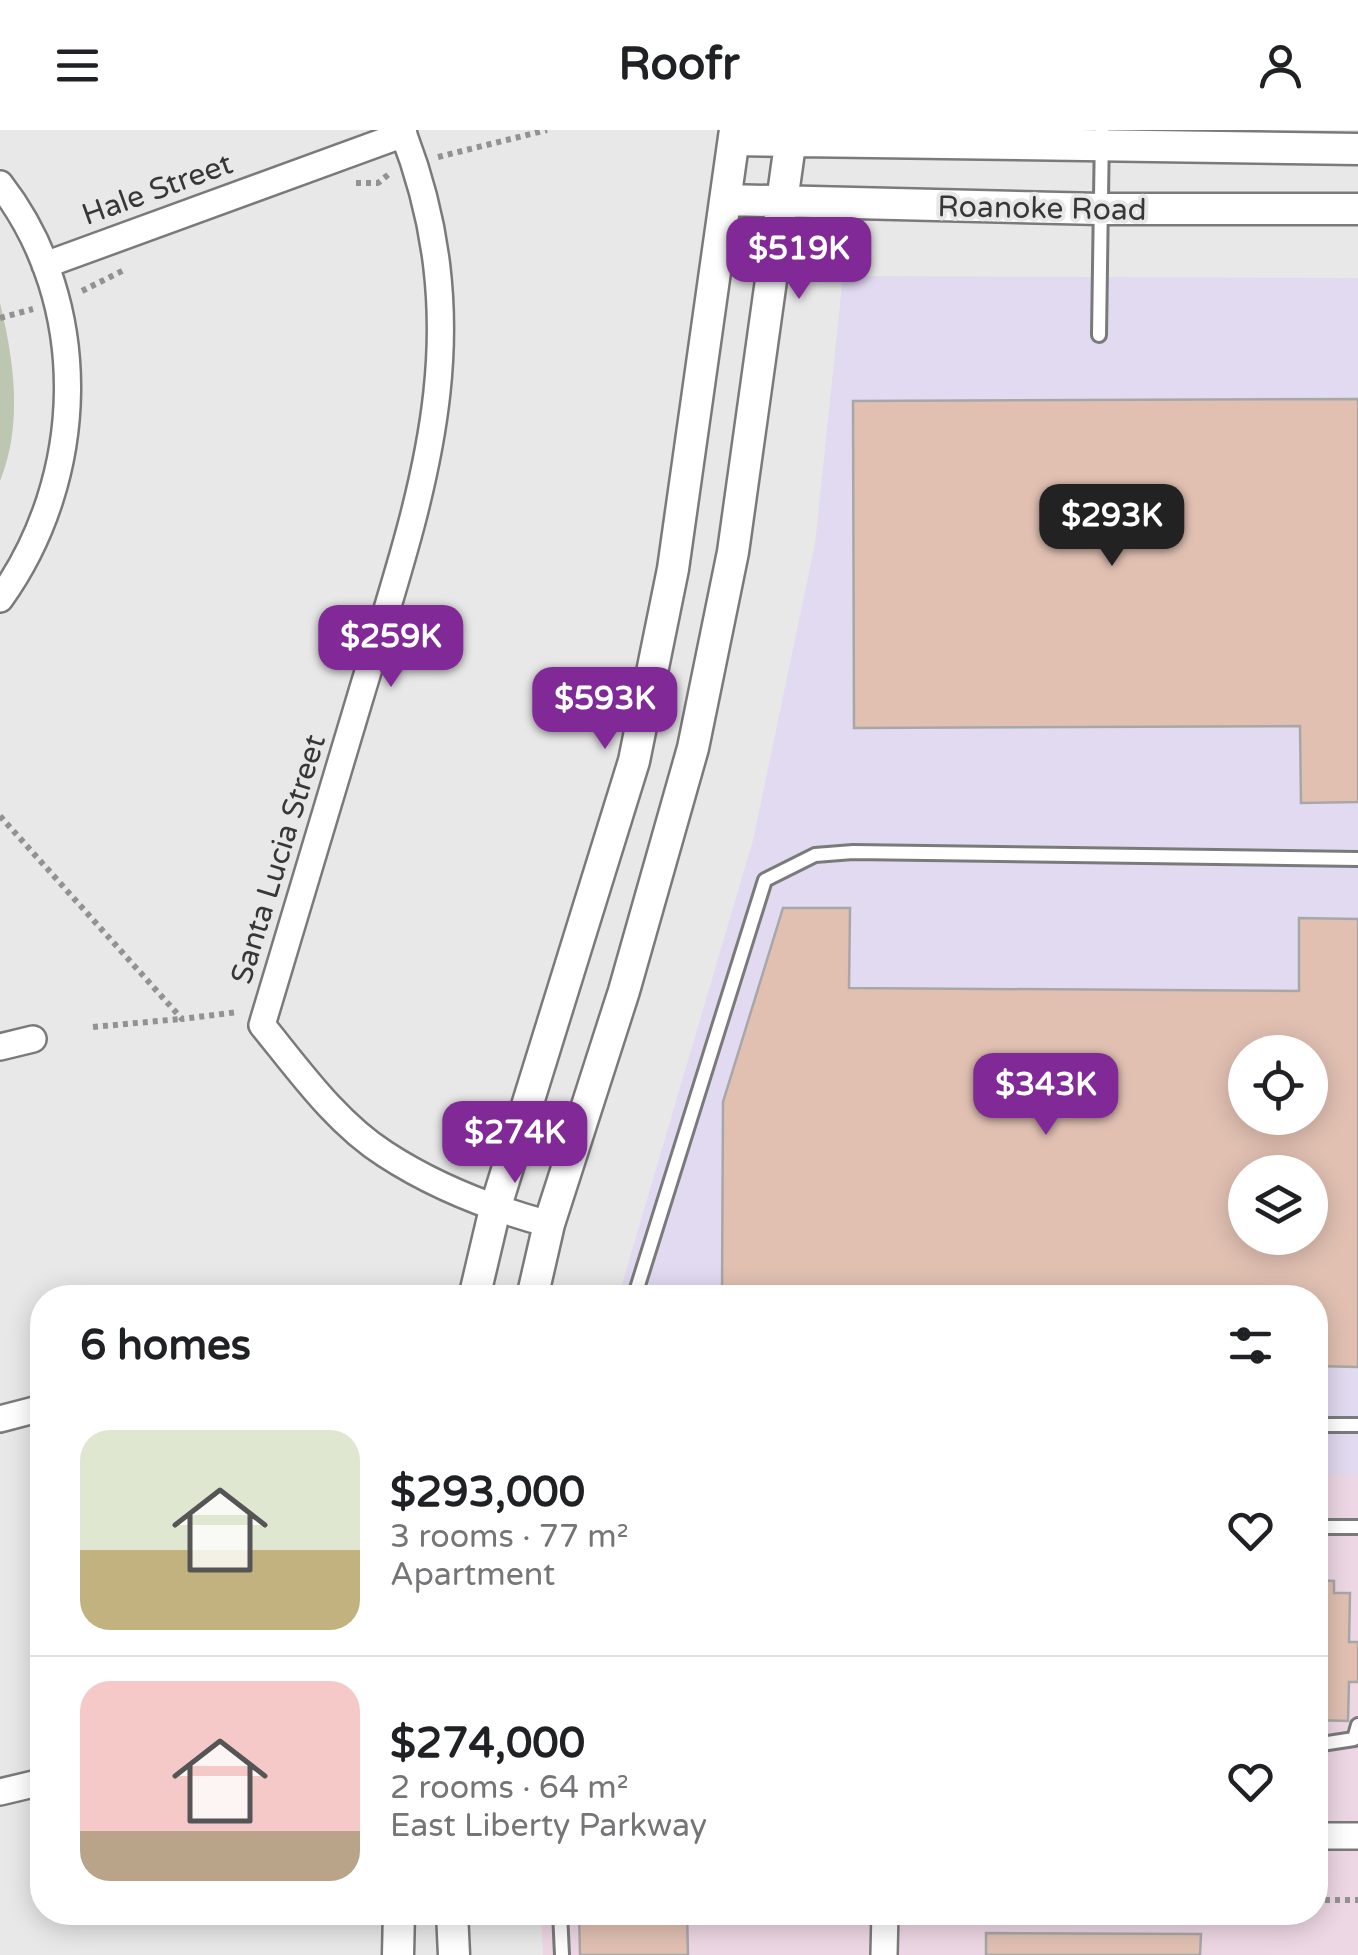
<!DOCTYPE html>
<meta charset="utf-8">
<style>
:root{--surface:#fff;--page:#f2f2f2;--text:#202124;--muted:#757577;--line:#e0e0e0;--accent:#812997}
body{margin:0;font-family:"Varela Round",sans-serif;background:var(--page);color:var(--text);height:100vh;display:flex;flex-direction:column;font-size:38px;white-space:nowrap}
*{box-sizing:border-box;margin:0}
p{font-size:32px;color:var(--muted)}
.icon{flex:none;width:55px;height:55px;fill:none;stroke:currentColor;stroke-width:2;stroke-linecap:round;stroke-linejoin:round}
.map{position:relative;flex:1;overflow:hidden}
.drawer{position:absolute;left:30px;top:1155px;width:1298px;height:640px;display:flex;flex-direction:column;background:var(--surface);border-radius:40px;box-shadow:0 5px 25px #0003}
.drawer>*{flex:none}
.tools{position:absolute;left:1228px;top:905px;display:grid;gap:20px}
.tools a{display:grid;place-items:center;width:100px;height:100px;border-radius:50%;background:var(--surface);box-shadow:0 5px 25px #0003;font-size:50px}
.price{position:absolute;translate:-50% -85px;padding:0 22px;border-radius:20px;background:var(--accent);color:#fff;font-size:32px;line-height:65px;filter:drop-shadow(0 2px 5px #0008)}
.price::after{content:'';position:absolute;left:50%;top:60px;width:30px;height:22px;margin-left:-15px;background:inherit;clip-path:polygon(0 0,100% 0,50% 100%)}
.price.selected{background:#222;color:#fff}
ul{padding:0;list-style:none}
li{display:flex;align-items:center;gap:30px;height:250px;padding:0 50px}
li+li{border-top:2px solid var(--line)}
li span{display:grid;place-items:center;flex:none;width:280px;height:200px;border-radius:30px;color:#555}
li>.icon{margin-inline-start:auto}
span .icon{width:120px;height:120px;fill:#fffc;stroke-width:1}
li b{font-size:42px}
h2{display:flex;justify-content:space-between;align-items:center;height:120px;padding:0 50px;font-size:42px}
header{display:flex;justify-content:space-between;align-items:center;height:130px;padding:0 50px;background:var(--surface);font-size:45px;font-weight:700}
.map>svg:first-child{display:block}
.commercial{fill:#edd7e4}
.industrial{fill:#e1daf0;fill-rule:evenodd}
.green{fill:#bcc6b1}
.building{fill:#e1c0b2;stroke:#a8a7a7;stroke-width:2.5;fill-rule:evenodd}
.lines{fill:none;stroke-linecap:round;stroke-linejoin:round}
.service-casing{stroke:#7a7a7b;stroke-width:18}
.minor-casing{stroke:#7a7a7b;stroke-width:30}
.tertiary-casing{stroke:#7a7a7b;stroke-width:35}
.path{stroke:#929293;stroke-width:6;stroke-dasharray:5 5;stroke-linecap:butt}
.service{stroke:#fff;stroke-width:12}
.minor{stroke:#fff;stroke-width:25}
.tertiary{stroke:#fff;stroke-width:30}
.labels{text-anchor:middle;stroke-width:8;stroke-linejoin:round;paint-order:stroke}
.street-label{font-size:30px;fill:#373737;stroke:#e8e8e9}
</style>
<header><svg class="icon" aria-label="menu" viewBox="0 0 24 24"><path d="M4 6h16M4 12h16M4 18h16"/></svg>Roofr<svg class="icon" aria-label="person" viewBox="0 0 24 24"><circle cx="12" cy="8" r="4"/><path d="M4 21q1-7 8-7t8 7"/></svg></header>
<div class="map">
<svg width="1358" height="1825" viewBox="0 0 1358 1825">
<rect width="100%" height="100%" fill="#e8e8e9"/>
<path class="commercial" d="M1315 1345H1358V1825H543L541 1782H1315Z"/>
<path class="industrial" d="M843 146 1358 148V1345H1315V1168H618L753 710 815 414ZM1245 922H1310V988H1245ZM1245 1042H1310V1108H1245Z"/>
<path class="green" d="M0 173C14 231 23 294 0 351Z"/>
<path class="building" d="M1358 269V672L1301 673 1300 596 854 598 853 271Z
M783 778H850L849 858 1299 861V788L1358 789V1237L1315 1236V1168H722L723 972ZM1245 922H1310V988H1245ZM1245 1042H1310V1108H1245Z
M1315 1450 1334 1451V1463H1350L1349 1512H1358V1552H1349L1348 1591 1315 1590Z
M579 1782H687L688 1825H580Z
M986 1803 1201 1804 1200 1825H986Z"/>
<g class="lines">
<g class="service-casing">
<path id="service" d="M1099 205 1102 0
M634 1168 765 750 815 725 853 722 1358 729
M1315 1295H1358
M1315 1397H1358
M1315 1615 1354 1609 1358 1595
M560 1782 562 1825"/>
</g>
<g class="minor-casing">
<path id="minor" d="M402 0C483 207 420 368 360 568 327 677 295 786 262 895 298 939 336 993 385 1024 434 1056 493 1079 549 1094
M0 54C93 174 87 348 0 469
M45 135 404 4
M0 917 33 909
M0 1289 42 1278
M0 1662 42 1652
M1315 1706H1358
M884 1825 885 1782"/>
</g>
<g class="tertiary-casing">
<path id="tertiary" d="M734 10 1358 19
M726 70 1100 79H1358
M474 1168 495 1079 634 631 673 439 735 0
M532 1168 549 1094 624 861 693 618 733 422 792 0
M452 1782 454 1825
M398 1825 399 1782"/>
</g>
<path class="path" d="M438 27 547 0
M356 53H378L389 44
M82 161 124 140
M0 188 33 179
M0 686 182 889 238 882
M93 897 180 889
M1315 1770H1358"/>
<use href="#service" class="service"/>
<use href="#minor" class="minor"/>
<use href="#tertiary" class="tertiary"/>
</g>
<g class="labels">
<g class="street-label">
<text transform="translate(157 59) rotate(-20)" y="10">Hale Street</text>
<text transform="translate(1042 78) rotate(1)" y="10">Roanoke Road</text>
<text transform="translate(278 729) rotate(-73)" y="10">Santa Lucia Street</text>
</g>
</g>
</svg>
<div class="tools">
<a><svg class="icon" aria-label="locate" viewBox="0 0 24 24"><circle cx="12" cy="12" r="6"/><path d="M12 2v4M12 18v4M2 12h4M18 12h4"/></svg></a>
<a><svg class="icon" aria-label="layers" viewBox="0 0 24 24"><path d="M12 4l9 5-9 5-9-5zM3 14l9 5 9-5"/></svg></a>
</div>
<b class="price" style="left:799px;top:172px">$519K</b>
<b class="price selected" style="left:1112px;top:439px">$293K</b>
<b class="price" style="left:391px;top:560px">$259K</b>
<b class="price" style="left:605px;top:622px">$593K</b>
<b class="price" style="left:1046px;top:1008px">$343K</b>
<b class="price" style="left:515px;top:1056px">$274K</b>
<section class="drawer">
<h2>6 homes<svg class="icon" aria-label="filters" viewBox="0 0 24 24"><path d="M4 7h16M4 17h16"/><circle cx="9" cy="7" r="2"/><circle cx="15" cy="17" r="2"/></svg></h2>
<ul>
<li><span style="background:linear-gradient(#dfe7d0 60%,#c2b280 0)"><svg class="icon" aria-label="home" viewBox="0 0 24 24"><path d="M3 11l9-7 9 7M6 9v11h12V9"/></svg></span><div><b>$293,000</b><p>3 rooms · 77 m²</p><p>Apartment</p></div><svg class="icon" aria-label="heart" viewBox="0 0 24 24"><path d="M12 20l-8-8c-3-5 5-10 8-4 3-6 11-1 8 4z"/></svg></li>
<li><span style="background:linear-gradient(#f6c9c9 75%,#b9a48a 0)"><svg class="icon" aria-label="home" viewBox="0 0 24 24"><path d="M3 11l9-7 9 7M6 9v11h12V9"/></svg></span><div><b>$274,000</b><p>2 rooms · 64 m²</p><p>East Liberty Parkway</p></div><svg class="icon" aria-label="heart" viewBox="0 0 24 24"><path d="M12 20l-8-8c-3-5 5-10 8-4 3-6 11-1 8 4z"/></svg></li>
</ul>
</section>
</div>
